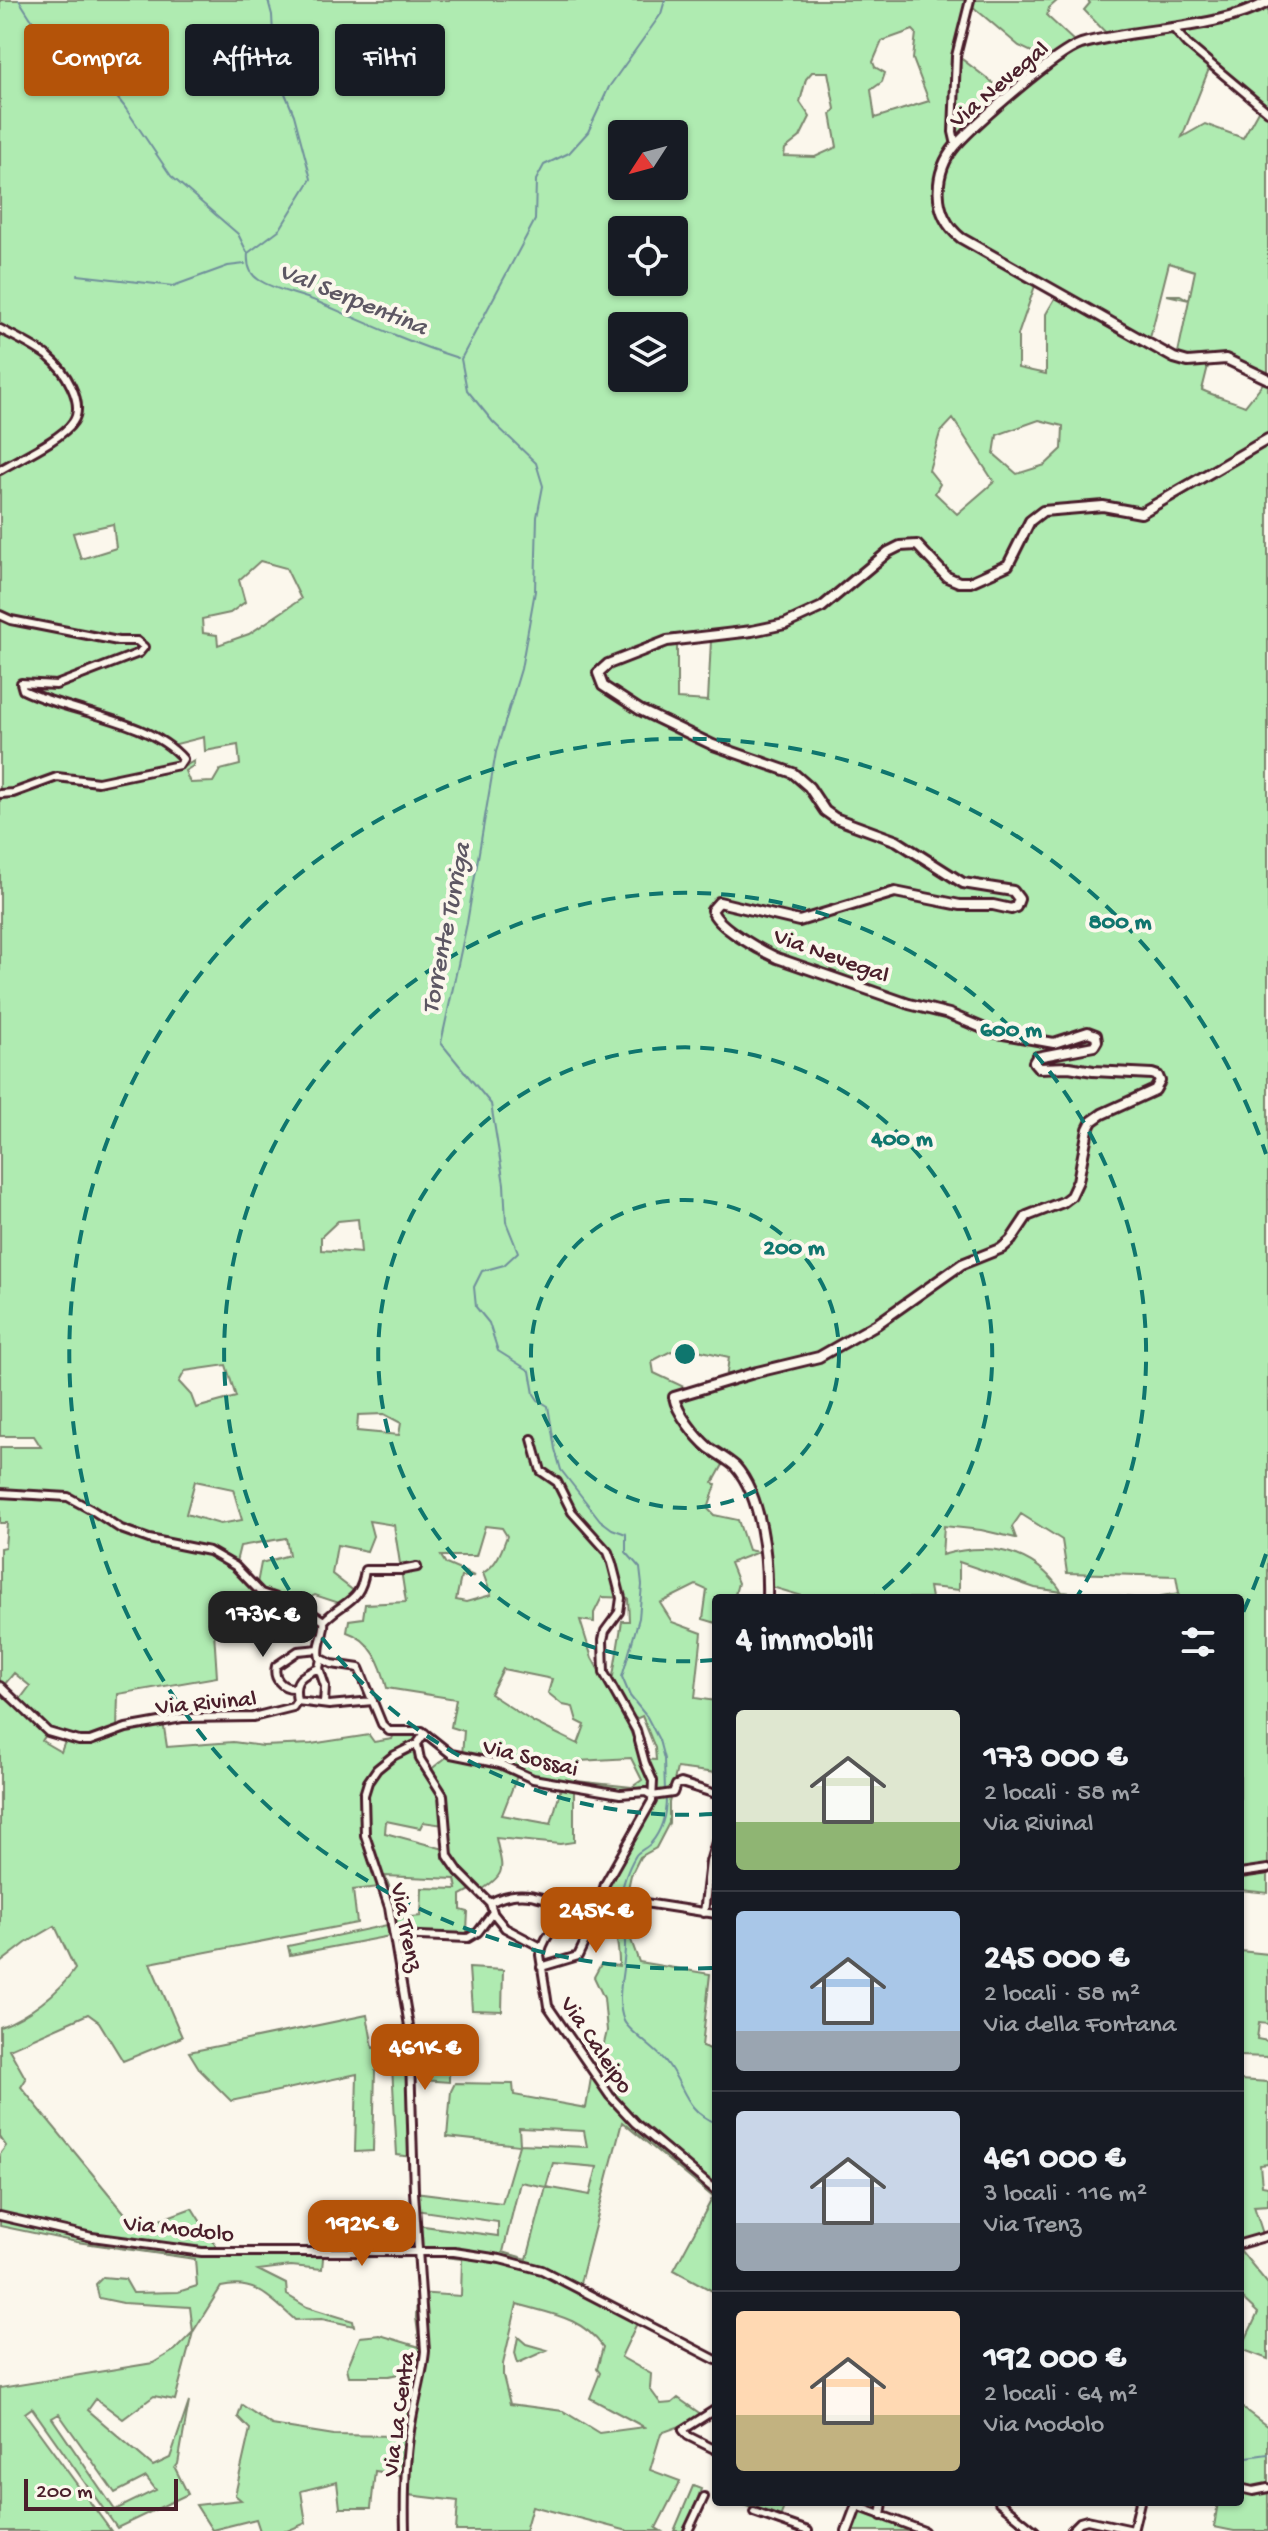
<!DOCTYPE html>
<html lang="it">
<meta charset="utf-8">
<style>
:root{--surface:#171b24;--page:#20242c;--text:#f1f3f6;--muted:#9ea1a6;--line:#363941;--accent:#b45309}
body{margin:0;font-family:"Gochi Hand",sans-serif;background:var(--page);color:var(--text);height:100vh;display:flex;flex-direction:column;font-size:30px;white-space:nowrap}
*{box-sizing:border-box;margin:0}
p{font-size:26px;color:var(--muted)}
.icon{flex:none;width:44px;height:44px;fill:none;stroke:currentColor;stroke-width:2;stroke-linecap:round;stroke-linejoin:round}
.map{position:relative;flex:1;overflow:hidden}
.details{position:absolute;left:712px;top:1594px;width:532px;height:912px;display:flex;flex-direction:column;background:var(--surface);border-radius:8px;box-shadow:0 2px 6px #0004}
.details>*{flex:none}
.top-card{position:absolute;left:24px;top:24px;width:568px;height:72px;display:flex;gap:16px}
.needle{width:52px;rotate:234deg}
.controls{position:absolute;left:608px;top:120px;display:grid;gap:16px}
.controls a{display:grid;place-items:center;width:80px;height:80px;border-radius:8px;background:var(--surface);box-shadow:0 2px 6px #0004;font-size:40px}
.scale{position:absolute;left:24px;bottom:20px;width:154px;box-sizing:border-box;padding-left:8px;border:4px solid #4a1f2b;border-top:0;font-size:22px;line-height:28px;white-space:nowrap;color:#4a1f2b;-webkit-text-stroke:6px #fbf7ec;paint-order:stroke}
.price{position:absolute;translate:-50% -68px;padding:0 18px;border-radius:16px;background:var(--accent);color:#fff;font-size:26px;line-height:52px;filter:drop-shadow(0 2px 4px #0008)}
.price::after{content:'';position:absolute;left:50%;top:48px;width:24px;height:18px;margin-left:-12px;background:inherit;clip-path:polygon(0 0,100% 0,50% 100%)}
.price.selected{background:#222;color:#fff}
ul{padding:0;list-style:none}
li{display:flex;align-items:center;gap:24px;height:200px;padding:0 24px}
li+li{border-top:2px solid var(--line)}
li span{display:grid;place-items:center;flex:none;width:224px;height:160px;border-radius:8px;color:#555}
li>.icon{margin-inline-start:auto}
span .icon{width:96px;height:96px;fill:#fffc;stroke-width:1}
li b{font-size:34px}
h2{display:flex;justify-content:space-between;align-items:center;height:96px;padding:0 24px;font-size:34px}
.chip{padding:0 28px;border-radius:8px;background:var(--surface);box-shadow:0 2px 6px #0004;font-size:28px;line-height:72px}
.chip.selected{background:var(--accent);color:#fff}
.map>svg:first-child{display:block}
.green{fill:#afebb1;stroke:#7c856e;stroke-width:2;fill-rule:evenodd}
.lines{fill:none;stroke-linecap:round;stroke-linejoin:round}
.stream{stroke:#708f9b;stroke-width:2}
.minor-casing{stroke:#4a1f2b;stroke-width:12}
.major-casing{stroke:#4a1f2b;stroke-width:14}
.minor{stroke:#fbf7ec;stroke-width:6}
.major{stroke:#fbf7ec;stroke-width:8}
.ring{fill:none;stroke:#0f766e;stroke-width:4;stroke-dasharray:14 10}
.labels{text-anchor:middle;stroke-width:8;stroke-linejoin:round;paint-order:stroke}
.street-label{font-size:24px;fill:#4a1f2b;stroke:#fbf7ec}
.water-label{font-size:26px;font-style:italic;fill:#5d5763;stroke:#fbf7ec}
.centre{fill:#0f766e;stroke:#fbf7ec;stroke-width:4}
.ring-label{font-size:24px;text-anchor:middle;font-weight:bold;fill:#0f766e;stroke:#fbf7ec;stroke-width:8;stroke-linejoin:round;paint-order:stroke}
</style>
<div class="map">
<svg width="1268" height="2531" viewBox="0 0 1268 2531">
<rect width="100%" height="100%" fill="#fbf7ec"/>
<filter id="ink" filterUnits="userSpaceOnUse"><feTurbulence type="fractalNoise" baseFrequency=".0125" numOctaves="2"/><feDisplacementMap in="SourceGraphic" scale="16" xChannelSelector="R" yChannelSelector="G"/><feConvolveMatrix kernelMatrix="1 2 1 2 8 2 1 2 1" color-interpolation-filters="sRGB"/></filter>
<g filter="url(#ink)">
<path class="green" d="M0 0H1058L1049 8 1047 16 1076 43 1110 37 1084 10 1090 3 1087 0H1268V377L1210 358 1202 390C1217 397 1230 400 1245 406L1268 377V1893L1240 1890V1598H1161V1596L1179 1593 1176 1576 1067 1573 1062 1540 1021 1514 1012 1527 1016 1538 981 1530 944 1526 942 1555C989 1542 1033 1549 1062 1592L1134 1598H1063L1062 1592 1035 1588 959 1562V1590L929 1587 931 1598H809L772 1587 770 1549 756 1506 743 1476 724 1463 713 1483 716 1485 708 1509 714 1515 738 1520 748 1550 758 1552 730 1563 738 1583 734 1598H716V1623L703 1619 707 1590 696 1585 660 1603 672 1622 702 1633 695 1698 716 1701V1773L677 1768 669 1803V1823L656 1848 640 1857 631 1875 622 1915 639 1962 710 1974 702 2046 716 2051V2293L674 2270 713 2197 622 2122 579 2287 639 2319 621 2357 651 2374 650 2389 661 2404 672 2403 678 2398 705 2417 661 2433 650 2470 680 2481 656 2528 661 2531H628L532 2506 525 2531H456L458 2501 409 2495 399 2475 375 2471 371 2508H340L337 2482 301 2491 306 2523 287 2531H260L256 2519 212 2530 196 2505 241 2500 235 2495 250 2429 238 2417 242 2405 272 2425 334 2435 398 2436 413 2371 389 2376H349L347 2368 360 2337 380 2335 420 2347 416 2318 417 2293 461 2296 462 2259 417 2254 416 2225 498 2236V2222L415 2210 414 2192 502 2203 519 2145 447 2137 451 2091 455 2083 513 2084 514 2095 586 2108 592 2072 610 2097 625 2086 609 2063 603 2048 607 2031 604 1998 594 1977 601 1964 619 1966C620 1943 610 1919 615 1897L602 1894 651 1804 647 1790 633 1793 574 1786V1842L560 1844 496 1838C502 1869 509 1872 480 1891L476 1887 461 1895V1910L468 1912 467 1931 470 1932 467 1942 395 1935 290 1955 288 1946 392 1924V1919L421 1916 422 1888 457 1889 455 1879 385 1876 389 1886 353 1890 357 1923 150 1963 182 2037 123 2061 99 2022 88 2014 9 2049 26 2079 21 2087 127 2216 157 2221 192 2208 217 2248H324L322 2269 291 2266 258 2270 286 2284 287 2295 307 2307 353 2321 354 2326 322 2319 295 2320C271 2299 256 2279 221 2287L193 2332 175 2400 154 2396 123 2419 96 2399 88 2410 153 2466 170 2458 189 2402 178 2464 175 2468 188 2494 117 2528 32 2408 25 2413 111 2531H0V2388L153 2363 175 2350 193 2332 190 2307 123 2303 99 2298 96 2284 103 2277 125 2279 133 2293 178 2292 197 2286 195 2259 77 2242 0 2226V2154L6 2146 0 2137V2027C27 2017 59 1993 75 1969L55 1926 26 1943 0 1963V1694L15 1706 30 1686 14 1673 0 1690V1548L5 1547 7 1523H0V1447H41L34 1436H0ZM972 6 1019 46 1049 60 1009 95 958 56ZM913 30 916 33 913 59 929 101 875 118 871 90 882 82 885 73 875 67 873 62 882 41ZM1209 69 1259 109 1243 138 1205 124 1182 137ZM812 72H828L835 109 831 114 837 147 815 157 784 156 785 149 800 137 810 117 800 102 806 79ZM622 134H674V186H622ZM622 230H674V282H622ZM1169 263 1195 271 1189 300 1180 295H1167L1189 300 1177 358 1149 342ZM1036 283 1057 295 1046 314V374L1018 368V335ZM622 326H674V378H622ZM953 419 994 482 957 514 935 493 940 484 929 470 940 433ZM1039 420 1063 426 1062 449 1045 465 1017 474 994 454 997 435ZM113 524 116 548 81 559 73 533ZM260 561 286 568 301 599 249 634 218 645 217 635 203 633 202 619 230 613 245 602 239 580ZM711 640 708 701 677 699V643ZM204 737 205 751 238 745 240 765 220 770 213 782 190 783 185 771 193 766 194 761 185 766 172 751 176 744ZM358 1219 361 1253 321 1250V1237L338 1221ZM693 1349 729 1357 726 1380 688 1392 684 1387 654 1373 652 1361 671 1351 689 1357ZM226 1365 236 1397 196 1408 191 1395 179 1382 185 1371ZM384 1414 401 1423 399 1435 357 1431 358 1415ZM195 1481 233 1489 242 1520 220 1524 186 1514ZM369 1521 394 1525 406 1602 365 1604 363 1618 349 1620 347 1632C372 1640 381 1664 387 1688L456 1699 451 1727 464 1731 462 1755 453 1752 430 1770 421 1756 417 1741 425 1735 394 1734 392 1739 374 1742 369 1735 311 1744 263 1746 233 1742 167 1747 163 1721 117 1731 118 1694 217 1677 213 1616C246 1613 286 1612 315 1595L339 1603 355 1592 332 1574 337 1545 367 1551 373 1536ZM485 1526 502 1528 507 1536C502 1550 497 1565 483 1573L491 1595 466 1602 456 1600 461 1577 474 1576 446 1564 441 1556H476ZM286 1538 289 1555 261 1563 257 1584 235 1566 240 1546ZM602 1597 628 1598 629 1621H622L613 1676 601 1674 592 1658 580 1620 594 1622V1613ZM503 1669 552 1679 548 1693 563 1705 573 1707 577 1721 585 1725 578 1744 533 1722 490 1694ZM642 1716 655 1748 656 1760 642 1759 627 1723ZM50 1729 67 1736 61 1752 42 1741ZM631 1758 642 1780 632 1787 576 1781 579 1761ZM519 1771 562 1784 551 1824 502 1815ZM386 1821 420 1828 423 1822 444 1825V1849L385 1833ZM519 2128 584 2131 587 2147 520 2144ZM553 2163 597 2167 590 2195 546 2187ZM520 2182 546 2187 527 2259 503 2252ZM517 2304C551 2314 582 2317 603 2347L597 2369 600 2373 590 2398 644 2427 599 2433 563 2411 510 2404 503 2376V2364ZM59 2414 115 2493 146 2477 156 2490 115 2510 52 2418Z
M1240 1951 1268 1954V2024L1259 2023 1257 2039 1268 2041V2057L1240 2056Z
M469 1968 503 1970 502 2011 472 2010Z
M367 2015 373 2048 410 2044 413 2157 397 2155 392 2067 375 2071 373 2151 355 2152 357 2074 231 2101 200 2070 189 2052Z
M424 2068 449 2069V2082L423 2080Z
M1240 2080 1268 2082V2164L1260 2165 1262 2186 1268 2187V2205L1254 2206 1263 2234 1240 2241Z
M1240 2250 1268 2284V2359L1241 2349 1258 2313 1240 2296Z
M518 2337 526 2344 547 2350 518 2363 515 2353Z
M1240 2406 1268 2427V2531H1234L1214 2527 1218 2502H1240Z
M693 2486 701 2489 686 2531H674Z
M737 2502H786L779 2520Z
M854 2502H883L881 2516 929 2531H845Z"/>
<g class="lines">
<path class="stream" d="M19 0 46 42 64 53 68 60 97 75 107 85 124 106 171 176 238 234 247 252
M268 0 272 15 274 55 282 86 294 115 311 179 280 229 248 253C247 264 249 274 259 280 276 291 300 294 318 302 364 322 410 343 458 358
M665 0 661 14 609 87 588 132 569 153 544 165 536 180 535 220 461 359 467 390 493 422 536 463 543 486 537 517 535 591 521 669 496 752 467 923 441 1043 491 1104 504 1184 506 1222 518 1252 504 1265 482 1271 474 1287 476 1307 489 1323 498 1351 530 1371 534 1394 538 1400 548 1406 555 1449 561 1470 600 1520 612 1529 626 1534V1552L640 1568 642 1585 639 1618 622 1677 630 1696 647 1717 659 1740 664 1759 665 1792
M78 275 173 286 228 266 245 264
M666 1798C666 1815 662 1830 651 1843 647 1848 640 1850 636 1855 627 1869 618 1896 619 1913 619 1923 625 1932 625 1943 626 1969 614 1996 624 2021 629 2032 658 2050 667 2063 685 2087 685 2111 716 2123
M1240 2462 1247 2457 1268 2454"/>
<g class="minor-casing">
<path id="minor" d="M1173 28 1187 44 1268 112
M956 145 953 132 956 56 970 0
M0 329C17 338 34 346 49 357 64 369 86 403 73 422 62 439 18 459 0 470
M0 615 11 620 118 641H137L144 647 139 653 56 685 21 683 23 690C70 713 149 719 183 759L179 765 98 782 57 777 13 793 0 794
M532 1439 541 1471 557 1482 572 1512 608 1552 612 1563 621 1598 619 1612 605 1631 603 1640 604 1673 636 1730 645 1763 653 1781 652 1801 605 1884 594 1922 578 1956 541 1967
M0 1493 68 1497 92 1510 121 1529 149 1539 209 1551 235 1566 261 1593 302 1607 324 1621C326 1633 316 1645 320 1658L332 1664 359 1668 382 1724 389 1731H422L451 1754 500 1764 533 1779 620 1794 646 1792 652 1796 673 1793 676 1785 681 1783 716 1794
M324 1621C344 1600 361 1603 365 1570H401L417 1567
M319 1668 325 1686 324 1704
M0 1686 48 1732 79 1741H90L126 1728 182 1718 253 1717 293 1707 297 1701C293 1680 300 1676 319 1668L321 1659
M294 1688C281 1688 273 1678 276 1666L298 1651 319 1649
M297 1701 329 1705 373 1701
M417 1744 420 1759 443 1795 448 1856 459 1872 490 1903
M1240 1873 1268 1869
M600 1896C574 1908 546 1926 540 1955L548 2006 610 2096 635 2123 716 2191
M600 1896 716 1914
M493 1913 505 1928 541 1947
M704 1913 710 1862 716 1842
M395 1935 468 1938 478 1932 493 1912 490 1903C518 1887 547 1895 570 1914
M0 2216 92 2237 202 2252H454L500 2259 542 2270 716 2360
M1240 2244 1268 2236
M716 2409 683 2430 688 2436 716 2450
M1240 2488 1253 2491 1268 2488
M999 2502 1035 2531
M857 2506 924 2531
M754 2512 808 2531
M881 2516 883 2502
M405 2531C404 2494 405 2455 412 2419 416 2396 423 2374 425 2351L414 2192 409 2026 389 1907 365 1835 364 1795 368 1782 377 1769 393 1756 417 1744 425 1733
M688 2531 704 2497
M1071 2531 1080 2522 1087 2520 1133 2530
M1133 2531 1140 2502"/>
</g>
<g class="major-casing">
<path id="major" d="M1268 2C1211 32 1142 26 1081 44 1055 53 977 122 956 145 933 172 931 214 961 238L1174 358 1188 362 1226 359 1268 379
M767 1598C768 1559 762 1496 735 1466 727 1459 718 1454 709 1448 696 1437 677 1413 674 1397L757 1372 819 1357 877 1324 962 1264 1002 1248 1011 1240 1027 1216 1063 1202 1071 1196 1078 1181 1088 1129 1092 1121 1102 1114 1155 1090 1160 1081 1158 1076 1152 1074 1093 1071 1069 1067 1039 1068 1034 1062 1037 1057 1094 1046 1097 1041 1096 1035 1088 1032 1054 1043 992 1032 949 1014 909 1004 777 958C760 950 717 927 712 910L719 902 799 921 895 892 960 905H993L1011 909 1016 907 1019 899 1013 891 963 883 897 841 835 818 825 811 809 787 793 773 713 745 640 710 603 686 598 673 608 664 667 641 752 631 785 624 822 607 888 552 900 546 917 545 947 577 959 582H970L1008 565 1030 521 1043 511 1103 506 1141 513 1268 439
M847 2531 858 2502"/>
</g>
<use href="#minor" class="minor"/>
<use href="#major" class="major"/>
</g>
</g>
<g class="ring">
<circle cx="685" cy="1354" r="154"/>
<path d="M714 1660A307 307 0 1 1 872 1598"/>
<path d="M713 1814A461 461 0 1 1 1078 1595"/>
<path d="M1266 1554A615 615 0 0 1 1240 1619M712 1968A615 615 0 1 1 1266 1154"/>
</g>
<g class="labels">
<g class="street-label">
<text transform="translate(998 83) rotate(-40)" y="8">Via Nevegal</text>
<text transform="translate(832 954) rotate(20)" y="8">Via Nevegal</text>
<text transform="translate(206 1701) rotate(-5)" y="8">Via Rivinal</text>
<text transform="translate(531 1756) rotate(14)" y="8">Via Sossai</text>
<text transform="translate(408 1927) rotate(79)" y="8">Via Trenz</text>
<text transform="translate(598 2044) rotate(56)" y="8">Via Caleipo</text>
<text transform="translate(179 2227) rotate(6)" y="8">Via Modolo</text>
<text transform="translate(397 2414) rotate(-82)" y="8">Via La Centa</text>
</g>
<g class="water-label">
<text transform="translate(354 297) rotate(22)" y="9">Val Serpentina</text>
<text transform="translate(444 928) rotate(-79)" y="9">Torrente Turriga</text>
</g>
</g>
<circle cx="685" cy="1354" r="12" class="centre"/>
<g class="ring-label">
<text x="1120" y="928">800 m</text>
<text x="1011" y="1036">600 m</text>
<text x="902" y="1145">400 m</text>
<text x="794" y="1254">200 m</text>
</g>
</svg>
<div class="controls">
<a><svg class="needle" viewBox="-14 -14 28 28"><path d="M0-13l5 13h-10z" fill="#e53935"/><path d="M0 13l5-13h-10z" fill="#9ea1a6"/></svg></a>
<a><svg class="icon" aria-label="locate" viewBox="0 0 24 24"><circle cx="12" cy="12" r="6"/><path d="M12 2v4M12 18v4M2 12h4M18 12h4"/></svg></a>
<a><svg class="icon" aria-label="layers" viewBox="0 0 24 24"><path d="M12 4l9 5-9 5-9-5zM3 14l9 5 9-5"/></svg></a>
</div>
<div class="scale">200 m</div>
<b class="price selected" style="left:263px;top:1659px">173K €</b>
<b class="price" style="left:596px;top:1955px">245K €</b>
<b class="price" style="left:425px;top:2092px">461K €</b>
<b class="price" style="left:362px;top:2268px">192K €</b>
<div class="top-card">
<a class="chip selected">Compra</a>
<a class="chip">Affitta</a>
<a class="chip">Filtri</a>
</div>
<section class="details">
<h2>4 immobili<svg class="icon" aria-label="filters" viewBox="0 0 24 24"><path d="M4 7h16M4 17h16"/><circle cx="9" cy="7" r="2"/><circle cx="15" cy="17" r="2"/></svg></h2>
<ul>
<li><span style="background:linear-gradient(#dfe7d0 70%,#8fb573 0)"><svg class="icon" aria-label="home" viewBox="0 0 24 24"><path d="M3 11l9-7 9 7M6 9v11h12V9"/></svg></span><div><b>173 000 €</b><p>2 locali · 58 m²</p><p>Via Rivinal</p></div></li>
<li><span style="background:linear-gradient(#a9c7e8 75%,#9aa5b1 0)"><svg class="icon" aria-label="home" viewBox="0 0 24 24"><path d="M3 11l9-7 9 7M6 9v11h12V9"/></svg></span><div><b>245 000 €</b><p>2 locali · 58 m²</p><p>Via della Fontana</p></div></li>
<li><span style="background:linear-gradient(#c9d6e8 70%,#9aa5b1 0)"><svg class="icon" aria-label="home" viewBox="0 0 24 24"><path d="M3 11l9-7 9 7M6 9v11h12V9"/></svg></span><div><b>461 000 €</b><p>3 locali · 116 m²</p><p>Via Trenz</p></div></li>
<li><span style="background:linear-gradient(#ffd9b3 65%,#c2b280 0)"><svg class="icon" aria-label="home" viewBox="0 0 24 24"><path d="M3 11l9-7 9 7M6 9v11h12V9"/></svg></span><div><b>192 000 €</b><p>2 locali · 64 m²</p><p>Via Modolo</p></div></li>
</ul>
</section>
</div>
